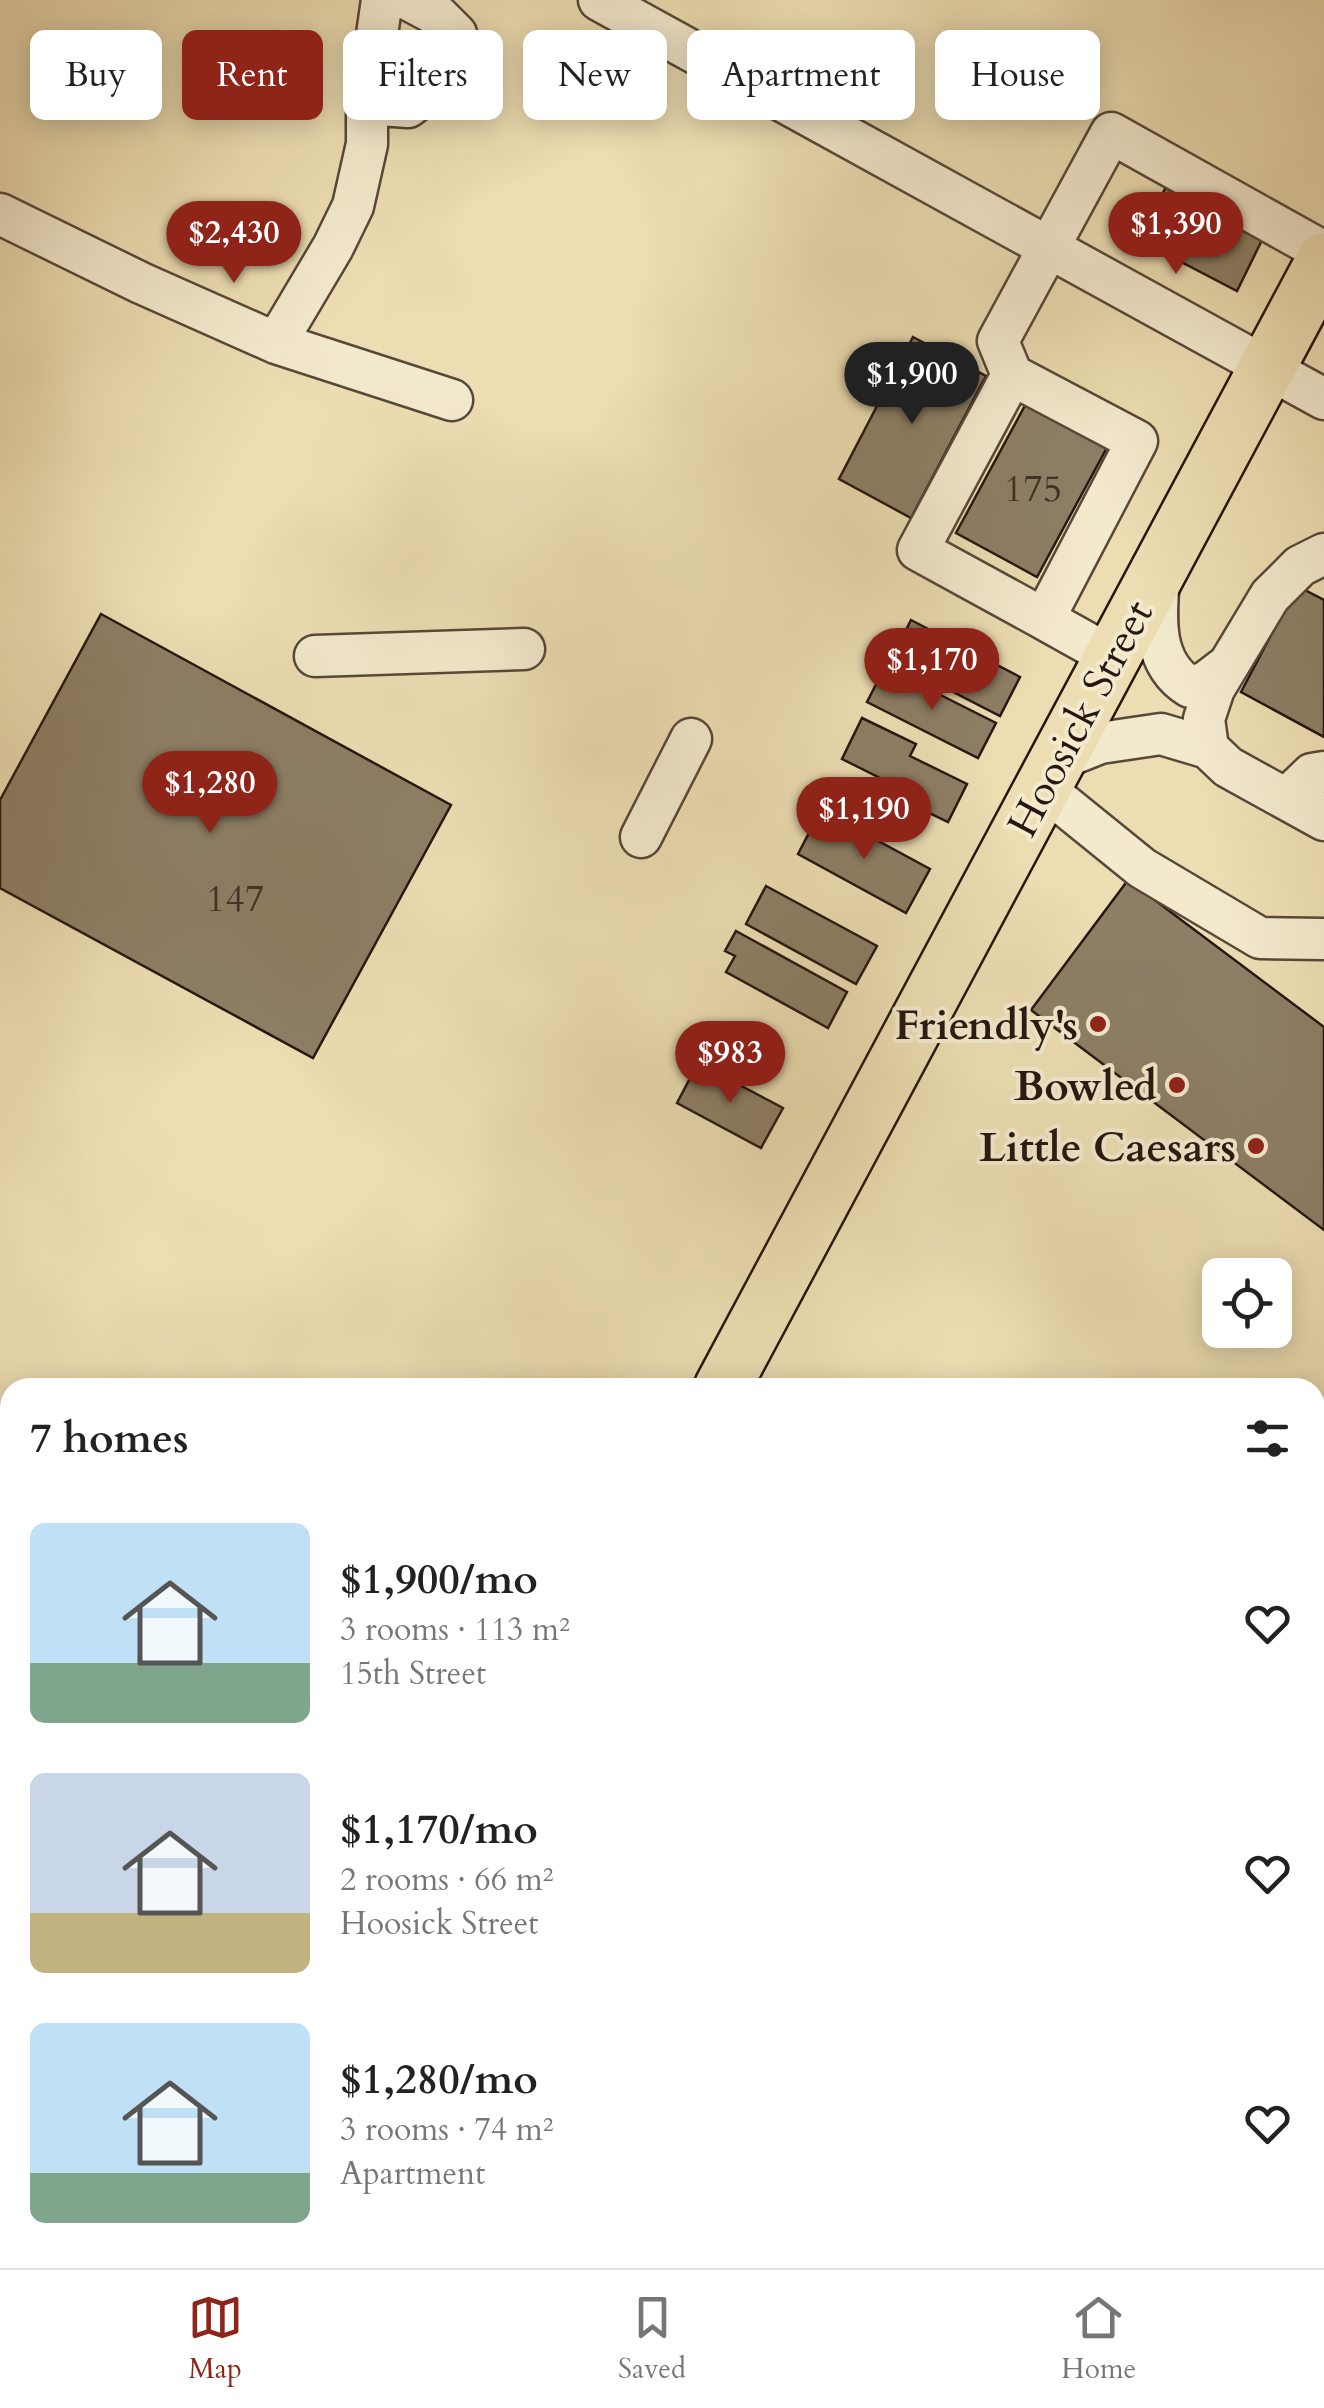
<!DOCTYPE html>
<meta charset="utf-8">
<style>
:root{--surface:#fff;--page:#f2f2f2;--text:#222;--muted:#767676;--line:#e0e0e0;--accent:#8f2418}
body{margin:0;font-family:Cardo,serif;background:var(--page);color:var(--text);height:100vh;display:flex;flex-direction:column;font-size:38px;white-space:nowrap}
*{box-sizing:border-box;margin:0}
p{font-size:32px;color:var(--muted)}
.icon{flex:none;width:55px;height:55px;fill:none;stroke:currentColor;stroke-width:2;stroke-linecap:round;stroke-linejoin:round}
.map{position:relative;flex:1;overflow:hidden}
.panel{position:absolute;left:0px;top:1378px;width:1325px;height:892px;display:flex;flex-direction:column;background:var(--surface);border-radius:30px 30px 0 0;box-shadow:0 5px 25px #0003}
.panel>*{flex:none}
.guide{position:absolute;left:30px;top:30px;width:1265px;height:90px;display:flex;gap:20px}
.controls{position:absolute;left:1202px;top:1258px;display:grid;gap:20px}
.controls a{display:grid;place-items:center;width:90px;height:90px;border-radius:15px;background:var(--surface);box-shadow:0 5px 25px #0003;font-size:50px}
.price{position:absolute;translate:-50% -85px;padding:0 22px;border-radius:35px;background:var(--accent);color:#fff;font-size:32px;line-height:65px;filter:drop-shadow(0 2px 5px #0008)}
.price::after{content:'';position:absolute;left:50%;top:60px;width:30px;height:22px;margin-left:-15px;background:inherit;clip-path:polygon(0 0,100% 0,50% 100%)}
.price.active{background:#222;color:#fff}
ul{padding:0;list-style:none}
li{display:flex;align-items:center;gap:30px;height:250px;padding:0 30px}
li span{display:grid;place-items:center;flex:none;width:280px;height:200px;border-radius:15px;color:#555}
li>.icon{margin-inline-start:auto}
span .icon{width:120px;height:120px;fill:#fffc;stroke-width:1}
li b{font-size:42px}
h2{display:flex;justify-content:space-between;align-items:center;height:120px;padding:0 30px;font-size:42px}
.chip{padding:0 35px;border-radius:15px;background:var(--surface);box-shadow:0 5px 25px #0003;font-size:35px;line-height:90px}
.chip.active{background:var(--accent);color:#fff}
.tab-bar{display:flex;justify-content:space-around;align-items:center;height:140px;border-top:2px solid var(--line);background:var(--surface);font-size:28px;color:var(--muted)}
.tab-bar a{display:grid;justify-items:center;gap:5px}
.tab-bar .active{color:var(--accent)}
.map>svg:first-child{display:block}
.building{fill:#8d7e65;stroke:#271711;stroke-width:2.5}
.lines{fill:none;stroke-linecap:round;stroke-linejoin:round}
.minor-casing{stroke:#584839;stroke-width:45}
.highway-casing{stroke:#271711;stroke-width:60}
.minor{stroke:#f3e9cd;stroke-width:40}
.highway{stroke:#ecddb2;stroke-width:55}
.poi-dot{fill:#8f2418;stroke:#f3e9cd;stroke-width:4}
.labels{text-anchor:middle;stroke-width:8;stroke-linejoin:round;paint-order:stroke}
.number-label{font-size:38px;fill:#403126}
.street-label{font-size:42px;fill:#271711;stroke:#f3e9cd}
.poi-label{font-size:42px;font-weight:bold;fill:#271711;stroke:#f3e9cd;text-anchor:end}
</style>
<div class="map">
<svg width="1324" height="2268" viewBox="0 0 1324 2268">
<rect width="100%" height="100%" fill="#ecddb2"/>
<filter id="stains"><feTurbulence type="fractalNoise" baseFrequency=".002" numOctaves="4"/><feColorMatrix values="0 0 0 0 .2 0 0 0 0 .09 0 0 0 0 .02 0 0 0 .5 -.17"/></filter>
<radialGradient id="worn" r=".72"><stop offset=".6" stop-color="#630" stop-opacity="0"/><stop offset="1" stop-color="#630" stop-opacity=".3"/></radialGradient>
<path class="building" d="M1167 185 1264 236 1237 291 1139 240Z
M913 337 986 376 911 518 839 479Z
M1029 398 1110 442 1037 577 956 533Z
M1297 586 1324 600V737L1241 692Z
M101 614 451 805 313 1058 0 888V800Z
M911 620 1020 677 1000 716 891 660Z
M885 667 996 723 978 758 867 702Z
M862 718 916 744 910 756 967 784 948 822 884 791 888 782 842 759Z
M821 810 930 869 906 913 798 854Z
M1128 880 1324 1027V1230L1031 1010Z
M766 886 877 946 856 984 746 924Z
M736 931 847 992 828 1028 726 972 735 956 725 951Z
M698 1063 783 1108 761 1148 677 1103Z
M1324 1776V2268H1195L1185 2260H1315V1787Z
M0 2130 10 2135V2216L1 2233Z
M27 2260H118L114 2268H23Z
M1065 2260H1178L1172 2268H1075Z"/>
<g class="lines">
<g class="minor-casing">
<path id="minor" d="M599 0 1324 399
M367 104 408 107 428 92 452 67 456 34 437 15 409 0
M0 214 141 283 276 343 452 400
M276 343 333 247 353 206 367 144V104L382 0
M1012 375 1137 441 1044 619 918 550Z
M1012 375 998 341 1111 133 1324 252
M1324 554 1300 566 1270 596 1214 689 1204 719 1208 748 1228 767 1324 820
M1159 577C1156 617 1151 663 1190 687L1206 682 1227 666
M1044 619 1112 657
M315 656 524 649
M1055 761 1100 743 1161 734 1208 748
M1042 787 1142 868 1260 938 1324 939
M1310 805 1287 798 1312 774 1324 772
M641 837 691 739
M0 2075 10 2080
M219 2268 223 2260"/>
</g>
<g class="highway-casing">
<path id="highway" d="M722 1388 1324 261
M316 2268 320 2260"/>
</g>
<use href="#minor" class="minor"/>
<use href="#highway" class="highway"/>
</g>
<g class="poi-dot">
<circle cx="1098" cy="1024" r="10"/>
<circle cx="1177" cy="1085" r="10"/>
<circle cx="1256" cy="1146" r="10"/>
</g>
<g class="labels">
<g class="number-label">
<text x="1033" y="501">175</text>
<text x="235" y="911">147</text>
</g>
<g class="street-label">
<text transform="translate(1079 718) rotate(-62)" y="15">Hoosick Street</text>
</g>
<g class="poi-label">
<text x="1078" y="1039">Friendly's</text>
<text x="1157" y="1100">Bowled</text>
<text x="1236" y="1161">Little Caesars</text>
</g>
</g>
<rect width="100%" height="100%" filter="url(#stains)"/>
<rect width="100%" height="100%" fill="url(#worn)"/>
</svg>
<div class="controls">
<a><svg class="icon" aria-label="locate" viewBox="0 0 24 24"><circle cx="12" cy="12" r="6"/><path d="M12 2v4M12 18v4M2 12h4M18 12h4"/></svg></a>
</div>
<b class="price" style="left:1176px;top:277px">$1,390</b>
<b class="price" style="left:234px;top:286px">$2,430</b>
<b class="price active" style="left:912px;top:427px">$1,900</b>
<b class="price" style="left:932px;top:713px">$1,170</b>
<b class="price" style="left:210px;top:836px">$1,280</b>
<b class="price" style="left:864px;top:862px">$1,190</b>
<b class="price" style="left:730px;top:1106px">$983</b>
<div class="guide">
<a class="chip">Buy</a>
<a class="chip active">Rent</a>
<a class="chip">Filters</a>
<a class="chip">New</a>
<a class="chip">Apartment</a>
<a class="chip">House</a>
</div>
<section class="panel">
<h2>7 homes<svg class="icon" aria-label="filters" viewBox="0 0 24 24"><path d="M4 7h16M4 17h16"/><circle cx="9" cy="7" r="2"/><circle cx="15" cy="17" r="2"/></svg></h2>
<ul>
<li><span style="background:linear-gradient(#bfe0f5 70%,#7fa58c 0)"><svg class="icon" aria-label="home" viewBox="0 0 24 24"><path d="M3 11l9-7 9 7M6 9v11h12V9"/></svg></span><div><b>$1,900/mo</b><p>3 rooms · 113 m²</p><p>15th Street</p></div><svg class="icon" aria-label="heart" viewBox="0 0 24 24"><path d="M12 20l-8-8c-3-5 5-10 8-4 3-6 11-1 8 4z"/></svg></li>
<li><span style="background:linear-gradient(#c9d6e8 70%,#c2b280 0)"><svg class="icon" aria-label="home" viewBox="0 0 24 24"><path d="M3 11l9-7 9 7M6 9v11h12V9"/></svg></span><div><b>$1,170/mo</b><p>2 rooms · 66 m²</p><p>Hoosick Street</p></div><svg class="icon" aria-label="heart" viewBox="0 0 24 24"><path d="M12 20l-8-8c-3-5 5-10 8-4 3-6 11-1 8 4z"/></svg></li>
<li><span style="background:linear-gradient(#bfe0f5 75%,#7fa58c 0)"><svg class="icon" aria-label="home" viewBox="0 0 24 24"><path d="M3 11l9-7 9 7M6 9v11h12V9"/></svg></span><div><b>$1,280/mo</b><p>3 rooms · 74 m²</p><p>Apartment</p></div><svg class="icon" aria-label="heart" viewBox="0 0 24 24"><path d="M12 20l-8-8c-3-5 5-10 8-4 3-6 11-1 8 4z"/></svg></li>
</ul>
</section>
</div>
<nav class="tab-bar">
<a class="active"><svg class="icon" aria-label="map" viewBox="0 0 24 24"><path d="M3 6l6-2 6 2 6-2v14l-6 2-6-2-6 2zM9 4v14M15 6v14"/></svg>Map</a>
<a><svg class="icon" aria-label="saved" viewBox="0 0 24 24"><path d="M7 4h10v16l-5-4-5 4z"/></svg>Saved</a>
<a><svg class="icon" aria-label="home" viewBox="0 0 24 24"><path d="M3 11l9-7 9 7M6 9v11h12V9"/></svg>Home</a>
</nav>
